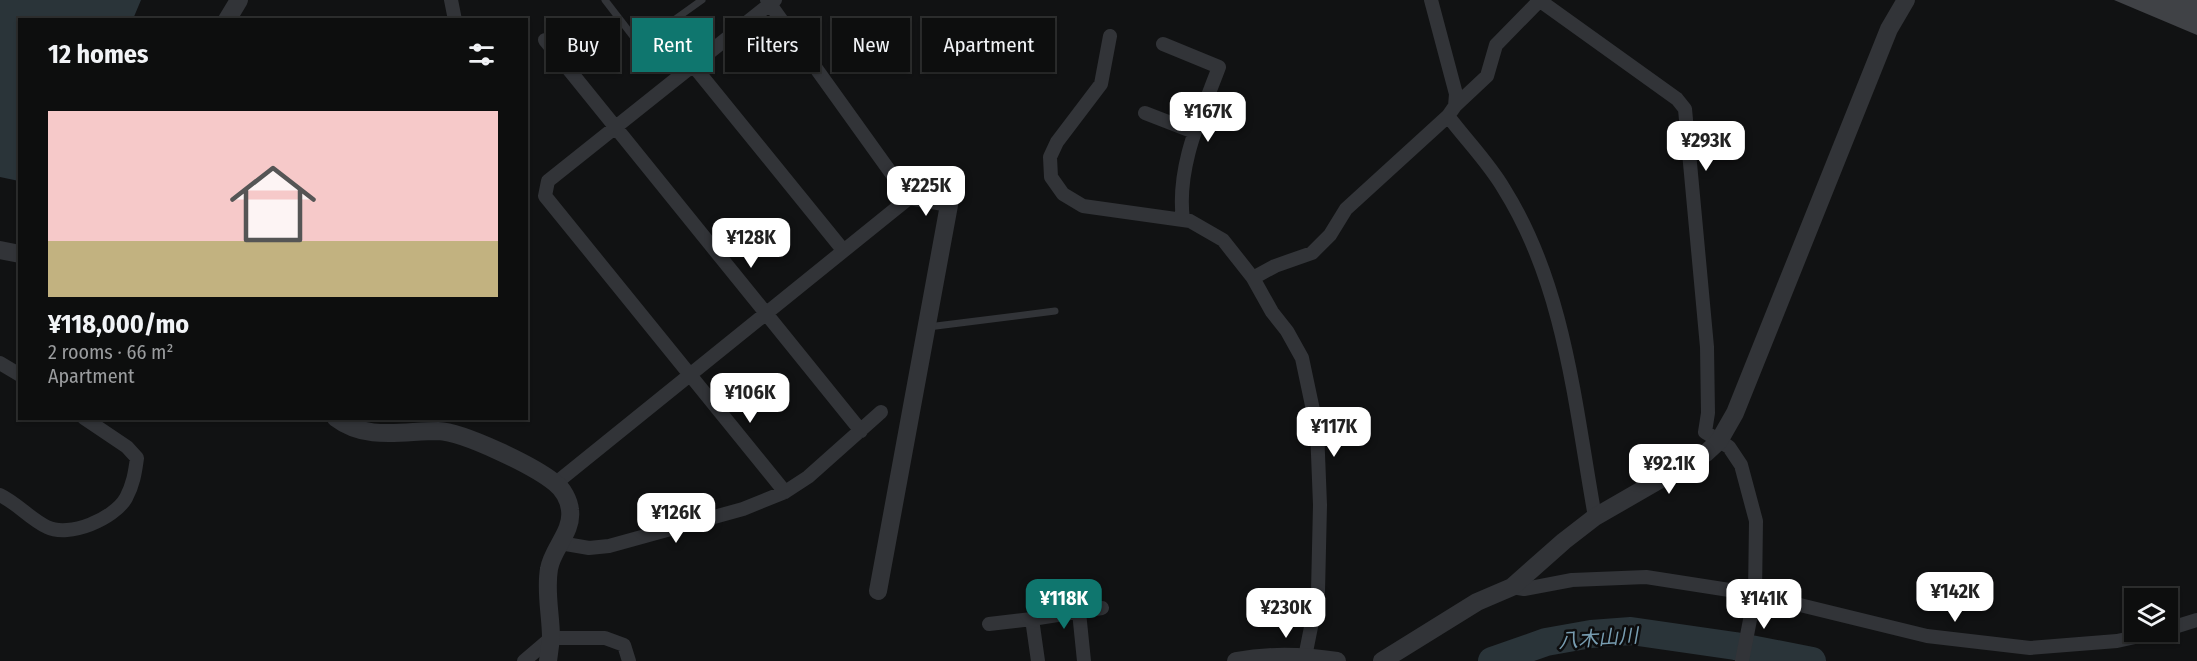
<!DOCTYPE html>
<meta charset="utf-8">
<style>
:root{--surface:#0d0e0e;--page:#161717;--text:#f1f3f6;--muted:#9a9c9e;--line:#2d2e2e;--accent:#0f766e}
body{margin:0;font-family:"Fira Sans Condensed","Noto Sans JP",sans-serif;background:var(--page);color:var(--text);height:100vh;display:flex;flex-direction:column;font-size:22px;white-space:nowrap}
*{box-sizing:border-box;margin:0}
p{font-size:20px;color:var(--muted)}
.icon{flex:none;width:33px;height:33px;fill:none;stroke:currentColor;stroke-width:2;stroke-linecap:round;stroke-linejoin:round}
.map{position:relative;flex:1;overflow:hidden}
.panel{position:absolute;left:18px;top:18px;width:510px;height:402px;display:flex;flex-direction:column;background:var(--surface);border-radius:0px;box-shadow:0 2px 4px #0004,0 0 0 2px var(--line)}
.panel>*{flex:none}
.banner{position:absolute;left:546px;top:18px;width:570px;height:54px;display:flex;gap:12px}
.fabs{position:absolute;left:2124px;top:588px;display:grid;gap:12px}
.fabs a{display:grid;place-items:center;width:54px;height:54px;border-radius:0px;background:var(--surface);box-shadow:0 2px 4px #0004,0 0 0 2px var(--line);font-size:30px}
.price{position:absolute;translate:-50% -51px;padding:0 14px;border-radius:12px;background:#fff;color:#222;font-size:20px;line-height:39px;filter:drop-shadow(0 2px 3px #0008)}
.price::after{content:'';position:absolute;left:50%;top:36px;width:18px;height:14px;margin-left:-9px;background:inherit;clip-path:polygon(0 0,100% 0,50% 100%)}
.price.selected{background:var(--accent);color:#fff}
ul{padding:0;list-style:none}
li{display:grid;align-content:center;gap:12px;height:318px;padding:0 30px}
li span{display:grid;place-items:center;height:186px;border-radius:0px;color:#555}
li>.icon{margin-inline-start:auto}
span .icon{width:108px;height:108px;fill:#fffc;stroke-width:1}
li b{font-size:26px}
h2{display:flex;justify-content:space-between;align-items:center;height:72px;padding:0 30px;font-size:26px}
.chip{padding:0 21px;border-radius:0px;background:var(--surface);box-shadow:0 2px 4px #0004,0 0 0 2px var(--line);font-size:21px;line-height:54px}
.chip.selected{background:var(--accent);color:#fff}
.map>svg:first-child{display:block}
.water{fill:#2a3439}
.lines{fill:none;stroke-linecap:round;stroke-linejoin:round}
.river{stroke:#2a3439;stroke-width:28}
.building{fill:#404246}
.service{stroke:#323438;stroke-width:7}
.minor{stroke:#323438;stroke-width:14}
.tertiary{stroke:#323438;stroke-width:18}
.labels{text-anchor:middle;stroke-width:5;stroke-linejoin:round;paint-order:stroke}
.water-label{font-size:20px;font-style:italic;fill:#789db1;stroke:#0d0d0e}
</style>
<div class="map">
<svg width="2197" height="661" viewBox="0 0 2197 661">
<rect width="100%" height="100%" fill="#111213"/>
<path class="water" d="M0 0H141L133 19 20 20 19 181 0 177Z"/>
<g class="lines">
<path class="river" d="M1492 661 1546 642 1591 634 1631 631 1735 646 1812 661"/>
</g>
<path class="building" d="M2114 0H2197V35Z"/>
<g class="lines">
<path class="service" d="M605 0 635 39 646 40 702 0
M928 327 1055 311"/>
<path class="minor" d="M451 0 455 20
M767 0 909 198 949 205
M775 0 548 181 545 196 785 492
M1539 0 1677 99 1685 109 1707 347 1708 413 1705 432 1729 447 1741 465 1756 521 1755 594 1742 661
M1110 36 1101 84 1057 142 1050 157 1051 177 1063 194 1083 206 1190 221 1223 240 1253 278 1272 312 1287 331 1302 358 1317 429 1320 505 1318 592 1305 657
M545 40 861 431
M1163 44 1219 67C1201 115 1176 167 1183 220
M692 64 843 250
M1455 106 1487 76 1496 45 1540 0
M1145 113 1194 132
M1448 116C1466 140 1489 163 1504 189 1565 286 1575 406 1595 517
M1253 278 1275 266 1312 253 1330 235 1346 209 1448 116 1455 106 1456 94 1431 0
M0 363 20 375
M556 483 909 198
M0 495C17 503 30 519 47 527 69 538 114 519 126 498 133 485 135 473 137 458L127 447 84 418
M560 543 589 548 609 546 743 509 785 492 808 477 881 412
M1512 587 1524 589 1572 580 1646 577 1755 594 1927 636 2030 648 2117 641 2158 632
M1079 612 1084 661
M989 624 1032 619
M2168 629 2197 620
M524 661 551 638H605L624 645 629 661
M1038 661 1032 619 1102 608"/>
<path class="tertiary" d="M227 20 239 0
M0 250 20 254
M336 418C366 441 403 431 438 431 464 432 534 466 555 483 563 489 569 500 570 510 573 532 552 549 549 569 545 592 551 615 551 638 550 646 549 654 548 661
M878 591 949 205
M1236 661C1269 655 1304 656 1337 661
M1382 661 1477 602 1512 587 1564 541 1595 517 1706 453 1719 441 1735 413 1889 29 1906 0"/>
</g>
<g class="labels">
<g class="water-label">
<text transform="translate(1598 638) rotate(-4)" y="7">八木山川</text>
</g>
</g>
</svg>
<div class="fabs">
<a><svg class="icon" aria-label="layers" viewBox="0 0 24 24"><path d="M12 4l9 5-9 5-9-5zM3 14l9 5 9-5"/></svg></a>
</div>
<b class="price" style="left:1208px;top:143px">¥167K</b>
<b class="price" style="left:1706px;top:172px">¥293K</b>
<b class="price" style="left:926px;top:217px">¥225K</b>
<b class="price" style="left:751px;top:269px">¥128K</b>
<b class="price" style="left:750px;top:424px">¥106K</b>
<b class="price" style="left:1334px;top:458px">¥117K</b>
<b class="price" style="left:1669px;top:495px">¥92.1K</b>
<b class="price" style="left:676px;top:544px">¥126K</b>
<b class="price" style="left:1955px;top:623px">¥142K</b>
<b class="price selected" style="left:1064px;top:630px">¥118K</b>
<b class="price" style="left:1764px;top:630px">¥141K</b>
<b class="price" style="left:1286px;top:639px">¥230K</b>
<div class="banner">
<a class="chip">Buy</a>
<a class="chip selected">Rent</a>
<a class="chip">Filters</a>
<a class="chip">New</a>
<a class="chip">Apartment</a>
</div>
<section class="panel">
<h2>12 homes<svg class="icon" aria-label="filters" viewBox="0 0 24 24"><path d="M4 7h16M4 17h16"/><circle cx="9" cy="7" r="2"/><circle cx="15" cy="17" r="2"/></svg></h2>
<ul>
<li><span style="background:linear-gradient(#f6c9c9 70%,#c2b280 0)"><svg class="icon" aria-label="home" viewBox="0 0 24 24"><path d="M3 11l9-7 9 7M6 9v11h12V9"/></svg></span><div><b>¥118,000/mo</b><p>2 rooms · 66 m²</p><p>Apartment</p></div></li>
</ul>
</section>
</div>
